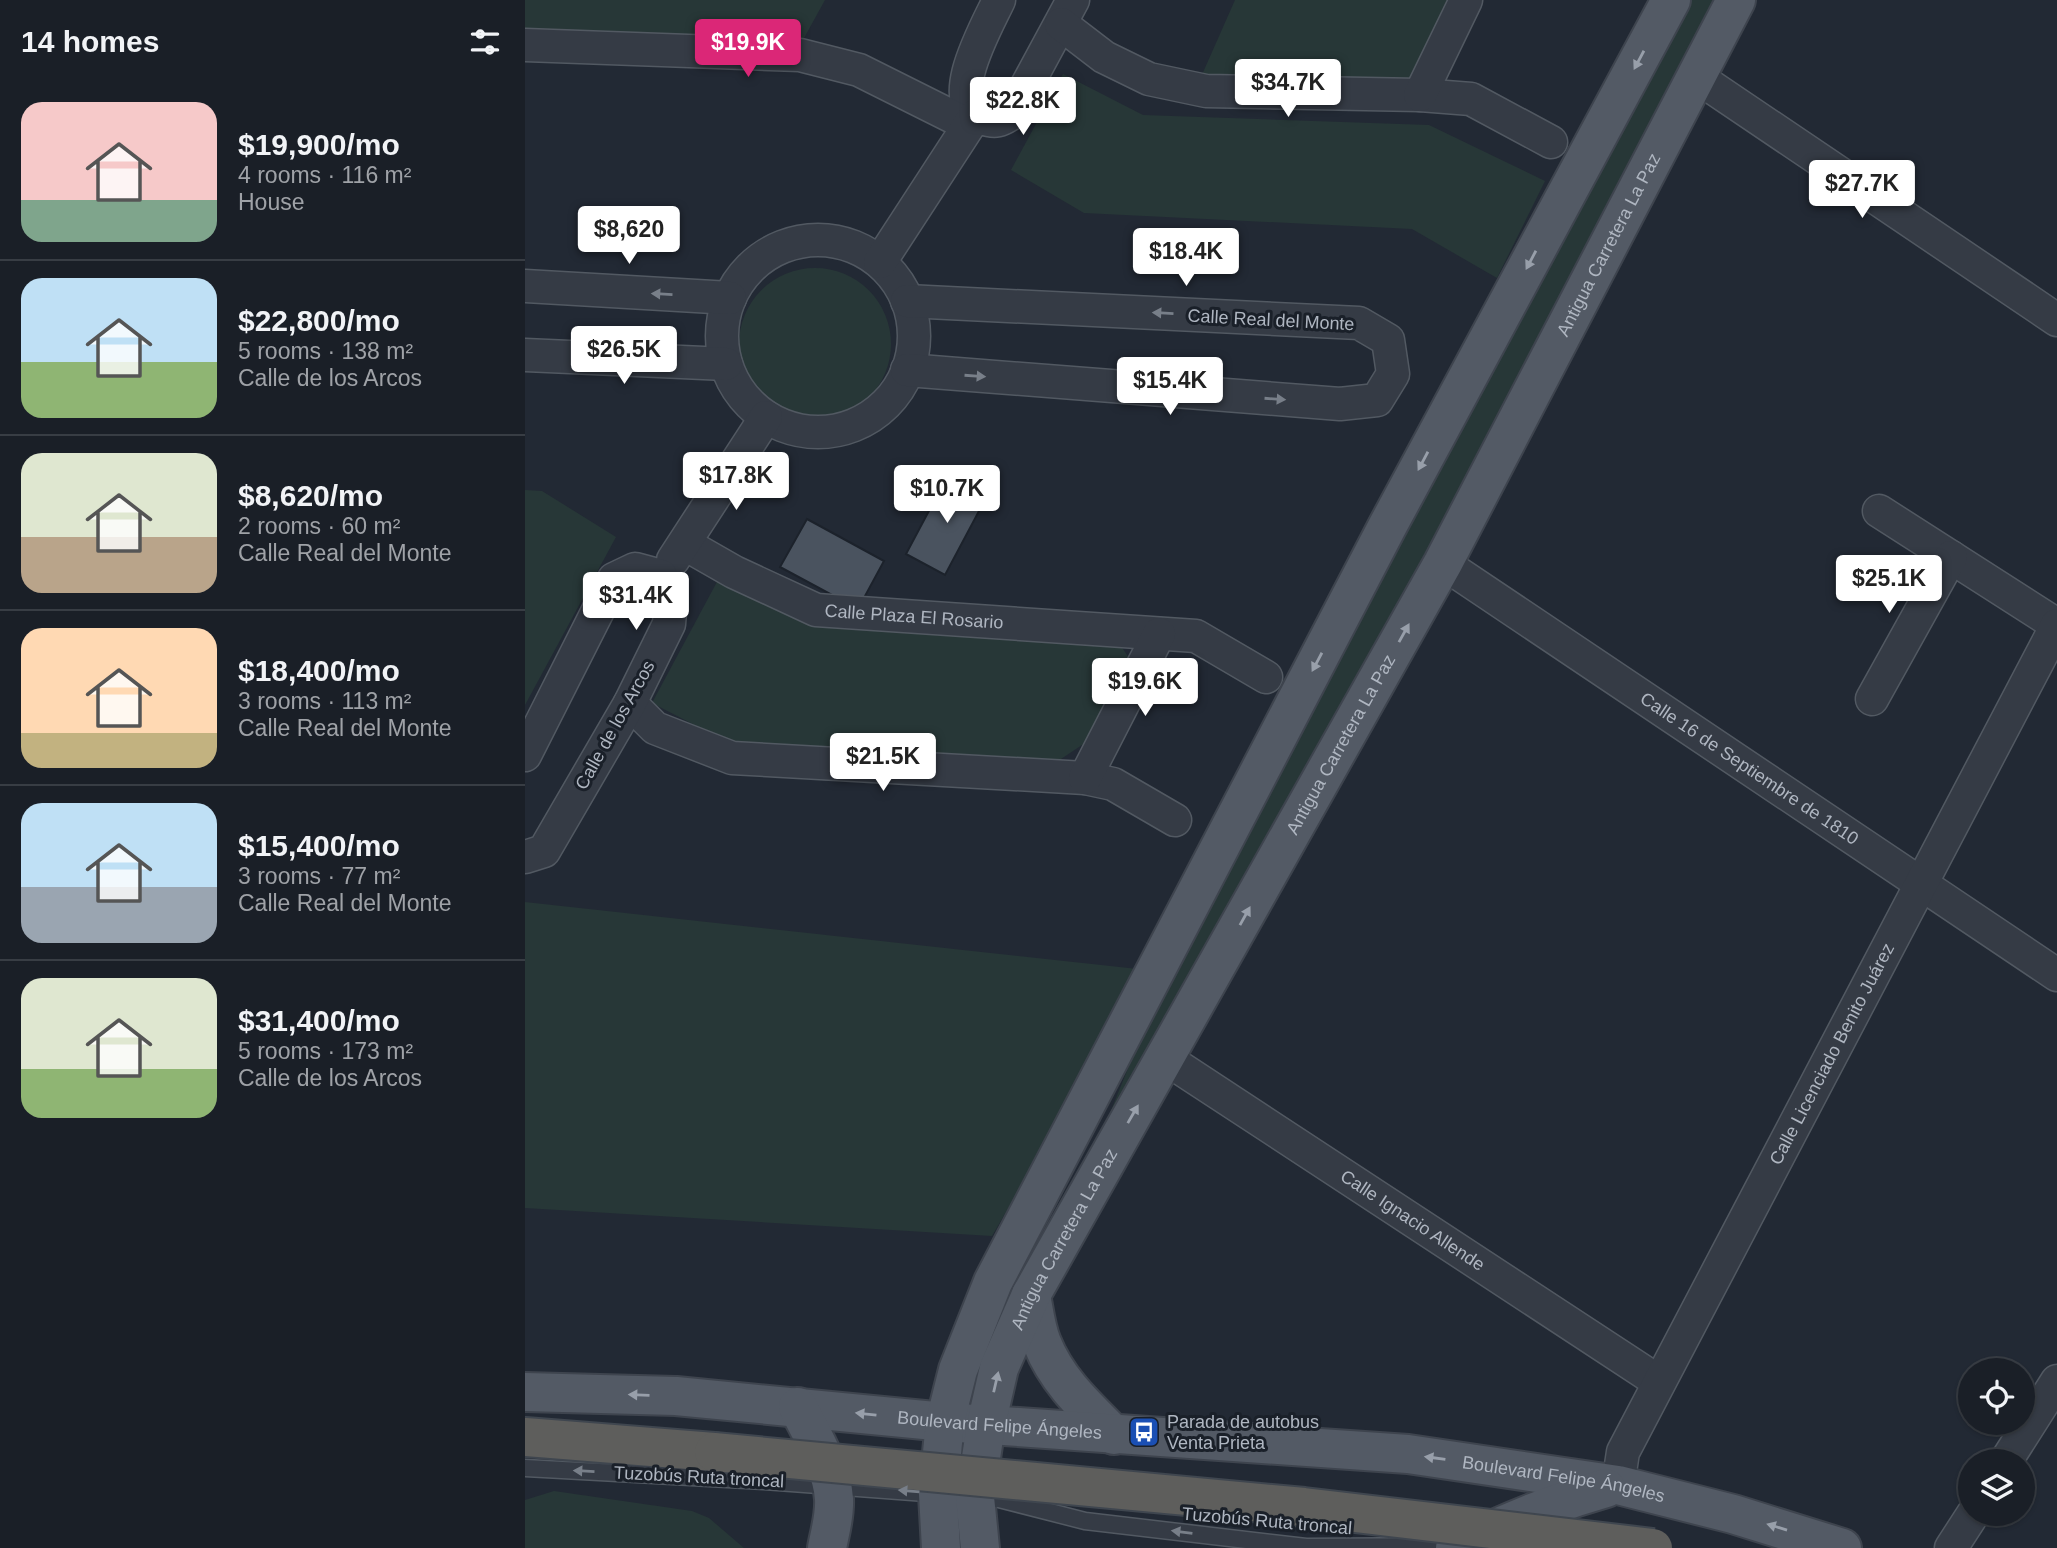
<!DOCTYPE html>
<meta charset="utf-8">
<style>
:root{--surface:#1a1f27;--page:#23272f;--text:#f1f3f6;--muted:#9fa2a7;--line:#383d44;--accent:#db2777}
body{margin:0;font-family:Arial,sans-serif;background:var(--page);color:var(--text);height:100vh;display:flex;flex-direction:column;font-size:26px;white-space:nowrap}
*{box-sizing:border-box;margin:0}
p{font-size:23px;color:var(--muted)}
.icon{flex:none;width:38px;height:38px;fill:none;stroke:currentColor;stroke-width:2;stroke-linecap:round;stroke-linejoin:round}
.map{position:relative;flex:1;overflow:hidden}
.sheet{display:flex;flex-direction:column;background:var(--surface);width:525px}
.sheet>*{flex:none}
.fabs{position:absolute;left:1433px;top:1358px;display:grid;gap:14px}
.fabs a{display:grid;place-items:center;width:77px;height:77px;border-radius:50%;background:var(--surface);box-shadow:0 2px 5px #0004,0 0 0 2px var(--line);font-size:35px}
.price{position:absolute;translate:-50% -60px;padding:0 16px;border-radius:7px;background:#fff;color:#222;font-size:23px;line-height:46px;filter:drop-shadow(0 2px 4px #0008)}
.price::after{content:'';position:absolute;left:50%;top:42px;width:21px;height:16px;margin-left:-10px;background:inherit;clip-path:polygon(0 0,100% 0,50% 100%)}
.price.on{background:var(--accent);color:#fff}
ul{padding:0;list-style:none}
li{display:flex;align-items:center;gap:21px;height:175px;padding:0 21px}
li+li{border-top:2px solid var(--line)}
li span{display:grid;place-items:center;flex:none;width:196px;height:140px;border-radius:21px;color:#555}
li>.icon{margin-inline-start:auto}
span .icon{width:84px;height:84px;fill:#fffc;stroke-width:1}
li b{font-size:30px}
h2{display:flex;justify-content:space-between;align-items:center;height:84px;padding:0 21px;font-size:30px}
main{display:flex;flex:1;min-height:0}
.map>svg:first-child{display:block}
.green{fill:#273737}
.building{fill:#4a535f;stroke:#1c222b;stroke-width:2}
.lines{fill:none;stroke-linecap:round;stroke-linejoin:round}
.service-casing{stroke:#525962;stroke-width:19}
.minor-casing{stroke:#525962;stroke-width:35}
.primary-casing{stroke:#3e444e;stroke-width:42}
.trunk-casing{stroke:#3f464f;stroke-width:42}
.service{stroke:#353b45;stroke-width:16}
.minor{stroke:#353b45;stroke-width:32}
.primary{stroke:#535a65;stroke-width:38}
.trunk{stroke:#5e5e5c;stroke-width:38}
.trunk-bridge-casing{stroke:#3f464f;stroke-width:42;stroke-linecap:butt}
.trunk-bridge{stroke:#5e5e5c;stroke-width:38}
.oneway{fill:#989faa}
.oneway2{fill:#787f89}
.labels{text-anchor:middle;stroke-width:6;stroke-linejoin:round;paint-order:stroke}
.street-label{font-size:18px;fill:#afb6c1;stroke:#1a2029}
.poi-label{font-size:18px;fill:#afb6c1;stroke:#1a2029;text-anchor:start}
</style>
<main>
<section class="sheet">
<h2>14 homes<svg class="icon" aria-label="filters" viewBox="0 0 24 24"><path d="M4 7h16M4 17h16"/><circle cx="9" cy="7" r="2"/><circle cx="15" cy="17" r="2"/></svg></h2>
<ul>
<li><span style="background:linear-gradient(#f6c9c9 70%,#7fa58c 0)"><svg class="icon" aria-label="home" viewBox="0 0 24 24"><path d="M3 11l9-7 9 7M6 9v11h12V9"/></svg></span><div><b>$19,900/mo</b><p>4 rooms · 116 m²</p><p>House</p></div></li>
<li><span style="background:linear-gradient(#bfe0f5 60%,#8fb573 0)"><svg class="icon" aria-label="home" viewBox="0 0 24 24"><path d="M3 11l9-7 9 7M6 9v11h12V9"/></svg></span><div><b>$22,800/mo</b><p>5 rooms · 138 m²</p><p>Calle de los Arcos</p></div></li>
<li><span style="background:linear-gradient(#dfe7d0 60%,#b9a48a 0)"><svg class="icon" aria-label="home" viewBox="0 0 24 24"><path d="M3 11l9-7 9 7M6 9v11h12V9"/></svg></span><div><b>$8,620/mo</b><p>2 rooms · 60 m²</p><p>Calle Real del Monte</p></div></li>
<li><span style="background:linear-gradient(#ffd9b3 75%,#c2b280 0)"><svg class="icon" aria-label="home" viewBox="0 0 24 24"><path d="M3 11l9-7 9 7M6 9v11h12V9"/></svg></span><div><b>$18,400/mo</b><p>3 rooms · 113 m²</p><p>Calle Real del Monte</p></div></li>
<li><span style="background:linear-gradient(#bfe0f5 60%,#9aa5b1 0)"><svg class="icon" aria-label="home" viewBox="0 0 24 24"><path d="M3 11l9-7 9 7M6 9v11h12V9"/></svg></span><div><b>$15,400/mo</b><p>3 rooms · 77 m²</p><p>Calle Real del Monte</p></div></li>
<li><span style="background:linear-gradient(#dfe7d0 65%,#8fb573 0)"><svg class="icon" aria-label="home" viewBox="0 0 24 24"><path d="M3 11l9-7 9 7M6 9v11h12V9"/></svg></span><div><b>$31,400/mo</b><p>5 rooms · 173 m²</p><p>Calle de los Arcos</p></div></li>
</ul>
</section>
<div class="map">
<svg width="1532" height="1548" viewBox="0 0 1532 1548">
<rect width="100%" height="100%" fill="#222934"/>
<path class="green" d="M0 0H300L273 49 0 38Z
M710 0H939L895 91 672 86Z
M1166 0H1188L782 785 560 1175 612 1046 755 771Z
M538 74 618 115 904 125 1020 181 972 278 887 229 559 213 486 170Z
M214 344a76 76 0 1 1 152 0a76 76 0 1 1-152 0Z
M0 490 17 491 91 537 0 705Z
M193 580 285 626 596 646 606 661 560 743 524 767 218 750 127 703Z
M0 902 622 970 467 1236 0 1208Z
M29 1491 167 1511 184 1518 219 1548H0V1500Z"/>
<path class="building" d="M423 475 462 496 420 575 381 554Z
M282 519 359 561 333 609 255 567Z"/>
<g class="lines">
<g class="service-casing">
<path id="service" d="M0 1468 239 1481 414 1494
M451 1497 474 1499 560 1521 781 1547 931 1546"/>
</g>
<g class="minor-casing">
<g id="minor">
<path d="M474 0C462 26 417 103 457 118 470 123 476 121 487 113L548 0"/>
<path d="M536 24 579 57 624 79 681 91 895 95 946 99 1026 142"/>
<path d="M0 45 275 55 334 70 444 125"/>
<path d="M1172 77 1532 320"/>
<path d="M895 95 941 0"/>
<circle cx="293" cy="336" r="96"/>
<path d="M355 262 450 116"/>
<path d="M0 286 205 298"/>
<path d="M0 355 201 364"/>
<path d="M382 370 815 404 852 400 868 374 863 340 834 323 382 301"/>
<path d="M1354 511 1532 625"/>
<path id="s1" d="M160 544 209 572 291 610 671 636 741 677"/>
<path d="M148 560 241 417"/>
<path id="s2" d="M918 563 1532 975"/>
<path d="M1347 699 1426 557"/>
<path d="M105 703 130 728 207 758 560 778 588 784 650 820"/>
<path d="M0 755 89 579 110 569 136 576 146 599 144 624 105 703 19 851 0 857"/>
<path d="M560 778 634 634"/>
<path id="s3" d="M640 1058 1134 1382"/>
<path d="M1481 1461 1532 1381"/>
<path id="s4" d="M1093 1485 1098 1452 1532 625"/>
<path d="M1426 1548 1448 1514"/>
</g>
</g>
<g class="primary-casing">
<g id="primary">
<path d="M506 1295C509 1310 511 1329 517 1343 532 1381 561 1407 589 1435"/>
<path id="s5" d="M0 1392 151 1396 420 1422 883 1454 1093 1485 1208 1514 1317 1548"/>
<path d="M273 1407C287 1435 307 1467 309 1499 310 1516 305 1532 302 1548"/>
<path d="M416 1548 413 1494 420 1422 433 1370 468 1282 862 527 1146 0"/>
<path id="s6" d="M455 1548 450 1497 461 1425 474 1368 506 1295 918 563 1211 0"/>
<path d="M930 1548C979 1523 1028 1503 1081 1488"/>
</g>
</g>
<g class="trunk-casing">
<path id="trunk" d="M0 1437 189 1452"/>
</g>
<use href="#service" class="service"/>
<use href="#minor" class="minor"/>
<use href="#primary" class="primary"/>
<use href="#trunk" class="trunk"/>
<g class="trunk-bridge-casing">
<path id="trunk-bridge" d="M189 1452 779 1507 1128 1548"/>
</g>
<use href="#trunk-bridge" class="trunk-bridge"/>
</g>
<defs><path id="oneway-solid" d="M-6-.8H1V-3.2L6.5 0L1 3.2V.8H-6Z" transform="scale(1.75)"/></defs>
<g class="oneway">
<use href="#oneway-solid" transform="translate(1114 60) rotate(118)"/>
<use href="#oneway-solid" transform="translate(1006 260) rotate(118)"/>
<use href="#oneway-solid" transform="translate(898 461) rotate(118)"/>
<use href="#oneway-solid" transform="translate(879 633) rotate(-61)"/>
<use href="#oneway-solid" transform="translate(792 662) rotate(118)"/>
<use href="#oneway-solid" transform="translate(720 916) rotate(-61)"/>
<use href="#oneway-solid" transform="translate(608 1114) rotate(-60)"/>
<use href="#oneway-solid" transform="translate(471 1382) rotate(-77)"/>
<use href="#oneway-solid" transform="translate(114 1395) rotate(-178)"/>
<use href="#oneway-solid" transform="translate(341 1414) rotate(-174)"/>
<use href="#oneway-solid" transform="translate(910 1458) rotate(-172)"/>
<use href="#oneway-solid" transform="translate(1252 1527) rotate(-163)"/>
</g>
<g class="oneway2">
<use href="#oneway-solid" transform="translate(137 294) rotate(-177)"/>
<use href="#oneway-solid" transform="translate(638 313) rotate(-177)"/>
<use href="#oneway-solid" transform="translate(450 376) rotate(4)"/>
<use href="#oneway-solid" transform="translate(750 399) rotate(4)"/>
<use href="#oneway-solid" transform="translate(59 1471) rotate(-177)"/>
<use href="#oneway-solid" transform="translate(384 1491) rotate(-175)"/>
<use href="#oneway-solid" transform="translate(657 1532) rotate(-173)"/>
</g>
<defs>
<g id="bus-square" transform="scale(1.575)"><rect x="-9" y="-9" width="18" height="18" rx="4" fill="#1a4fb4" stroke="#1a2029"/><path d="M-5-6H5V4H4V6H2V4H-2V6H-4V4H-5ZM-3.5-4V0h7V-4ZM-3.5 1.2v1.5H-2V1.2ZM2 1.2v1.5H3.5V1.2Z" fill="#fff"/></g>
</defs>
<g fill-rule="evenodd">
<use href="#bus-square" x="619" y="1432"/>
</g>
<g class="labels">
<g class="street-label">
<text dy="6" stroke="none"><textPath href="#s6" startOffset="1461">Antigua Carretera La Paz</textPath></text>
<text transform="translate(746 320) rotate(3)" y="6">Calle Real del Monte</text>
<text dy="6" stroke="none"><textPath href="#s1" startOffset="245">Calle Plaza El Rosario</textPath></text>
<text transform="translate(90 725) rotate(-61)" y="6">Calle de los Arcos</text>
<text dy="6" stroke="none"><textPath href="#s6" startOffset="894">Antigua Carretera La Paz</textPath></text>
<text dy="6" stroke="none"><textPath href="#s2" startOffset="369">Calle 16 de Septiembre de 1810</textPath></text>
<text dy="6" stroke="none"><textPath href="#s4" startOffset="483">Calle Licenciado Benito Juárez</textPath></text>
<text dy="6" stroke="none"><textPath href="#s3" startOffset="296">Calle Ignacio Allende</textPath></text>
<text dy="6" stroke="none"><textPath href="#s6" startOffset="327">Antigua Carretera La Paz</textPath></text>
<text dy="6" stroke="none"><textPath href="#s5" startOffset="476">Boulevard Felipe Ángeles</textPath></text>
<text transform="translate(174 1477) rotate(3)" y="6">Tuzobús Ruta troncal</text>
<text dy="6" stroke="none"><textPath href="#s5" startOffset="1043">Boulevard Felipe Ángeles</textPath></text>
<text transform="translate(742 1521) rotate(5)" y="6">Tuzobús Ruta troncal</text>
</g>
<g class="poi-label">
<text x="642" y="1428">Parada de autobus<tspan x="642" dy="21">Venta Prieta</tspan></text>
</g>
</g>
</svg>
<div class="fabs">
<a><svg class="icon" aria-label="locate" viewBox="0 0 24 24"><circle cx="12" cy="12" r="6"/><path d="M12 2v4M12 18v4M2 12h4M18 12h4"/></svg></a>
<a><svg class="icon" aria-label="layers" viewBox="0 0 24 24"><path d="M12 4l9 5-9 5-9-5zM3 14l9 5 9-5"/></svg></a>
</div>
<b class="price on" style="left:223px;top:79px">$19.9K</b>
<b class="price" style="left:763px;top:119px">$34.7K</b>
<b class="price" style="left:498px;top:137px">$22.8K</b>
<b class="price" style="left:1337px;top:220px">$27.7K</b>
<b class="price" style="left:104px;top:266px">$8,620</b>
<b class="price" style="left:661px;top:288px">$18.4K</b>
<b class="price" style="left:99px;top:386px">$26.5K</b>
<b class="price" style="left:645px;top:417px">$15.4K</b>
<b class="price" style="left:211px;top:512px">$17.8K</b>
<b class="price" style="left:422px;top:525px">$10.7K</b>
<b class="price" style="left:1364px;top:615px">$25.1K</b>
<b class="price" style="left:111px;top:632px">$31.4K</b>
<b class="price" style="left:620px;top:718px">$19.6K</b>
<b class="price" style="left:358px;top:793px">$21.5K</b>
</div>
</main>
